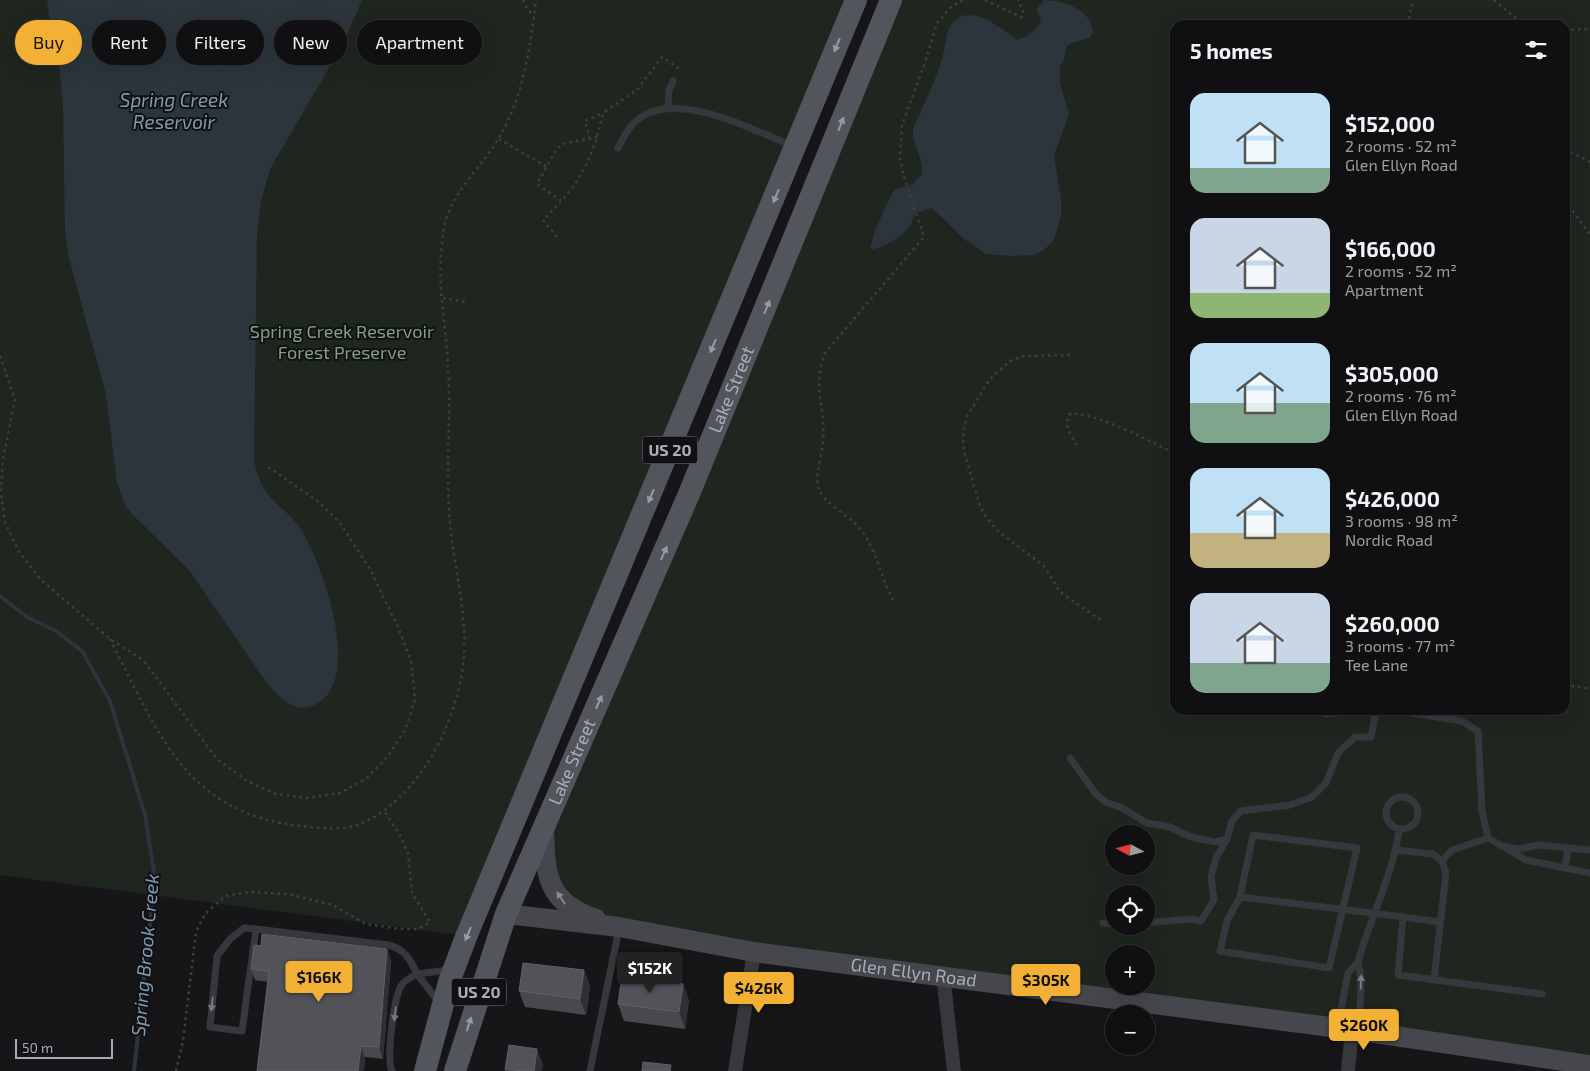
<!DOCTYPE html>
<meta charset="utf-8">
<style>
:root{--surface:#101012;--page:#19191b;--text:#f1f3f6;--muted:#9c9d9f;--line:#303032;--accent:#f2b134}
body{margin:0;font-family:"Exo 2",sans-serif;background:var(--page);color:var(--text);height:100vh;display:flex;flex-direction:column;font-size:19px;white-space:nowrap}
*{box-sizing:border-box;margin:0}
p{font-size:16px;color:var(--muted)}
.icon{flex:none;width:28px;height:28px;fill:none;stroke:currentColor;stroke-width:2;stroke-linecap:round;stroke-linejoin:round}
.map{position:relative;flex:1;overflow:hidden}
.details{position:absolute;left:1170px;top:20px;width:400px;height:695px;display:flex;flex-direction:column;background:var(--surface);border-radius:15px;box-shadow:0 5px 20px #0002,0 0 0 1px var(--line)}
.details>*{flex:none}
.hud{position:absolute;left:15px;top:20px;width:475px;height:45px;display:flex;gap:10px}
.needle{width:32px;rotate:277deg}
.controls{position:absolute;left:1105px;top:825px;display:grid;gap:10px}
.controls a{display:grid;place-items:center;width:50px;height:50px;border-radius:50%;background:var(--surface);box-shadow:0 5px 20px #0002,0 0 0 1px var(--line);font-size:25px}
.scale{position:absolute;left:15px;bottom:12px;width:98px;box-sizing:border-box;padding-left:5px;border:2px solid #a8adb8;border-top:0;font-size:14px;line-height:18px;white-space:nowrap;color:#a8adb8;-webkit-text-stroke:4px #111113;paint-order:stroke}
.price{position:absolute;translate:-50% -42px;padding:0 11px;border-radius:5px;background:var(--accent);color:#111;font-size:16px;line-height:32px;filter:drop-shadow(0 1px 2px #0008)}
.price::after{content:'';position:absolute;left:50%;top:30px;width:15px;height:11px;margin-left:-8px;background:inherit;clip-path:polygon(0 0,100% 0,50% 100%)}
.price.selected{background:#222;color:#fff}
ul{padding:0;list-style:none}
li{display:flex;align-items:center;gap:15px;height:125px;padding:0 20px}
li span{display:grid;place-items:center;flex:none;width:140px;height:100px;border-radius:15px;color:#555}
li>.icon{margin-inline-start:auto}
span .icon{width:60px;height:60px;fill:#fffc;stroke-width:1}
li b{font-size:21px}
h2{display:flex;justify-content:space-between;align-items:center;height:60px;padding:0 20px;font-size:21px}
.pill{padding:0 18px;border-radius:22px;background:var(--surface);box-shadow:0 5px 20px #0002,0 0 0 1px var(--line);font-size:18px;line-height:45px}
.pill.selected{background:var(--accent);color:#111}
.map>svg:first-child{display:block}
.green{fill:#1e261f;fill-rule:evenodd}
.water{fill:#2c353c}
.lines{fill:none;stroke-linecap:round;stroke-linejoin:round}
.stream{stroke:#2c353c;stroke-width:4}
.path{stroke:#3d3f44;stroke-width:2.5;stroke-dasharray:2.5 4;stroke-linecap:butt}
.lane{stroke:#37383d;stroke-width:7}
.street{stroke:#37383d;stroke-width:14}
.secondary{stroke:#45474d;stroke-width:20}
.primary{stroke:#53555c;stroke-width:22}
.wall{fill:#47494d}
.shaded-wall{fill:#2f3033}
.building{fill:#525359;stroke:#5f6168}
.oneway{fill:#979ba6}
.oneway2{fill:#858993}
.oneway3{fill:#757881}
.labels{text-anchor:middle;stroke-width:4;stroke-linejoin:round;paint-order:stroke}
.shield{fill:#111113;stroke:#7b7e86;stroke-width:1}
.shield-label{font-size:16px;font-weight:bold;fill:#a8adb8}
.park-label{font-size:18px;fill:#7fa381;stroke:#111113}
.street-label{font-size:18px;fill:#a8adb8;stroke:#111113}
.water-label{font-size:19px;font-style:italic;fill:#7f9bb3;stroke:#111113}
</style>
<div class="map">
<svg width="1590" height="1071" viewBox="0 0 1590 1071">
<rect width="100%" height="100%" fill="#161618"/>
<path class="green" d="M0 0H855L467 936 0 875Z
M893 0H1590V1055L755 946 595 913 573 902 551 865 550 829ZM1175 25H1565V710H1175ZM1114 834H1146V866H1114ZM1114 894H1146V926H1114ZM1114 954H1146V986H1114Z"/>
<path class="water" d="M47 0H362L343 44 270 169 261 202 257 234 254 460C256 468 258 477 262 485 270 502 290 512 300 528 322 562 367 685 312 706 294 713 281 697 269 686L189 570 132 514 125 505 117 483 106 395 69 258 65 232 63 105 57 45 51 31Z
M1044 0C1064 1 1092 9 1093 33L1089 38 1069 44 1066 48 1064 60 1060 67V83L1069 114 1054 156 1061 199V215L1054 240 1046 248 1035 255 1012 256 986 254 964 239 932 208 916 213C912 217 913 219 911 224 906 235 881 250 870 249L875 230 892 193 895 189 913 184 922 174C924 158 912 146 913 129 922 107 934 85 941 62 945 51 945 34 951 25 969 0 1001 29 1017 40 1029 36 1038 31 1041 18L1036 10Z"/>
<g class="lines">
<path class="stream" d="M0 596 27 617 56 631 82 651 110 701 145 815 155 879 134 1071"/>
<path class="path" d="M523 0 524 4 534 17
M985 0 1021 17 1024 14 1018 0
M1494 0 1513 16 1529 25
M1407 25 1413 0
M1565 30 1590 29
M499 139 547 167
M590 139 585 121 603 113
M1565 149 1590 162
M1565 200 1590 235
M561 201 537 184 556 150 562 144 598 137
M557 237 543 220C579 185 592 162 603 113L637 90 662 57 681 70
M443 298 465 302
M1070 355 1024 356 1010 361 990 379 966 418 963 437 964 452 980 506 987 518 999 532 1044 566 1060 592 1102 621
M0 356 15 400 3 459 1 494 5 522 19 552 40 579 110 639 143 660 217 759 247 781 276 794 307 798 340 793 367 778 388 756 406 728 415 699 411 661 398 627 370 569 340 523 319 502 267 466
M1077 445C1071 435 1062 424 1071 413 1103 416 1146 439 1175 454
M893 600C881 577 877 552 862 531 851 516 830 508 820 492 813 478 822 457 823 443 826 409 812 389 825 353L924 237 904 177 900 158 902 125 925 63 937 23 951 7 963 0
M110 639C157 730 184 814 302 826 320 828 339 831 357 825 418 803 460 718 464 656 467 606 451 558 449 509 446 461 451 414 448 367 447 333 438 288 441 256 442 244 443 230 446 219 456 188 484 164 500 136 524 94 530 48 536 0
M1565 685 1590 689
M176 1071 183 1041 196 932 205 914 225 896 249 892 288 894 333 905 366 924 400 929H418L430 922 412 893 408 853 400 835 384 811"/>
<path class="lane" d="M668 108 669 90 673 81
M618 148C622 140 626 132 632 125 668 84 752 130 793 146
M1315 710 1327 714 1350 711 1376 712
M1393 710 1462 721 1478 731 1482 811 1488 838 1502 846 1518 849 1539 845 1590 850
M1070 758 1096 794 1106 802 1122 808 1147 823 1170 827 1191 837 1215 842 1227 839 1232 821 1241 811 1290 805 1312 797 1326 783 1338 753 1355 737H1371L1376 710
M1386 813a16 16 0 1 1 32 0a16 16 0 1 1-32 0Z
M1507 849 1526 860 1590 873
M1395 850 1433 854 1442 861 1446 873 1434 980
M1442 861 1452 850 1488 838
M1565 868 1568 848
M1240 897 1253 835 1357 848 1329 968 1220 951 1227 921 1240 897C1307 905 1374 913 1440 922
M1403 917 1398 975 1542 994
M1103 923 1114 924
M1146 923 1191 919 1201 921 1214 900 1211 876 1216 858 1227 839
M256 929 242 1031 210 1027 217 956 230 939 244 928 256 929 388 945C405 949 410 959 417 974 411 977 404 980 401 986 394 998 386 1059 392 1071
M1358 962C1370 918 1393 875 1399 830
M438 1001 417 974 448 970
M1335 1026 1341 1010 1348 973 1358 962C1365 986 1357 1006 1361 1030
M590 1071 619 929"/>
<path class="street" d="M943 975 954 1071
M735 1071 754 952
M1348 1071 1352 1029"/>
<g class="secondary">
<path d="M544 827C545 874 546 903 596 919"/>
<path id="s1" d="M506 914 619 927 754 952 1361 1031 1590 1065"/>
</g>
<g class="primary">
<path d="M425 1071 449 982 466 937 856 0"/>
<path id="s2" d="M455 1071 506 914 689 494 891 0"/>
</g>
</g>
<path class="wall" d="M261 946 387 949 391 961 383 1059 365 1057 364 1071H257L268 982 255 980 251 969Z
M584 970 590 987 586 1015 525 1007 519 991Z
M683 984 689 1001 685 1029 624 1021 618 1004Z"/>
<path class="shaded-wall" d="M387 949 391 961 383 1059 379 1047Z
M584 970 590 987 586 1015 580 999Z
M683 984 689 1001 685 1029 679 1012Z
M361 1046 365 1057 364 1071H358Z
M537 1049 543 1065 542 1071H534Z"/>
<path class="building" d="M262 934 387 949 379 1047 361 1046 358 1071H257L269 971 251 969 254 945 261 946Z
M523 963 584 970 580 999 519 991Z
M622 976 683 984 679 1012 618 1004Z
M509 1045 537 1049 534 1071 505 1070Z
M643 1062 671 1065 670 1071H642Z"/>
<defs><path id="oneway-solid" d="M-6-.8H1V-3.2L6.5 0L1 3.2V.8H-6Z" transform="scale(1.25)"/></defs>
<g class="oneway">
<use href="#oneway-solid" transform="translate(837 45) rotate(112)"/>
<use href="#oneway-solid" transform="translate(841 124) rotate(-68)"/>
<use href="#oneway-solid" transform="translate(776 196) rotate(113)"/>
<use href="#oneway-solid" transform="translate(767 307) rotate(-68)"/>
<use href="#oneway-solid" transform="translate(713 346) rotate(113)"/>
<use href="#oneway-solid" transform="translate(651 496) rotate(113)"/>
<use href="#oneway-solid" transform="translate(664 553) rotate(-66)"/>
<use href="#oneway-solid" transform="translate(599 702) rotate(-66)"/>
<use href="#oneway-solid" transform="translate(468 934) rotate(113)"/>
<use href="#oneway-solid" transform="translate(469 1024) rotate(-72)"/>
</g>
<use class="oneway2" href="#oneway-solid" transform="translate(561 898) rotate(-124)"/>
<g class="oneway3">
<use href="#oneway-solid" transform="translate(1361 982) rotate(-88)"/>
<use href="#oneway-solid" transform="translate(212 1004) rotate(96)"/>
<use href="#oneway-solid" transform="translate(395 1014) rotate(97)"/>
</g>
<g class="labels">
<g class="shield">
<rect x="642.5" y="436.5" width="55" height="27" rx="4"/>
<rect x="451.5" y="978.5" width="55" height="27" rx="4"/>
</g>
<g class="shield-label">
<text x="670" y="456">US 20</text>
<text x="479" y="998">US 20</text>
</g>
<g class="park-label">
<text x="342" y="338">Spring Creek Reservoir<tspan x="342" dy="21">Forest Preserve</tspan></text>
</g>
<g class="street-label">
<text dy="6" stroke="none"><textPath href="#s2" startOffset="736">Lake Street</textPath></text>
<text dy="6" stroke="none"><textPath href="#s2" startOffset="331">Lake Street</textPath></text>
<text dy="6" stroke="none"><textPath href="#s1" startOffset="412">Glen Ellyn Road</textPath></text>
</g>
<g class="water-label">
<text x="174" y="107">Spring Creek<tspan x="174" dy="22">Reservoir</tspan></text>
<text transform="translate(145 955) rotate(-85)" y="7">Spring Brook Creek</text>
</g>
</g>
</svg>
<div class="controls">
<a><svg class="needle" viewBox="-14 -14 28 28"><path d="M0-13l5 13h-10z" fill="#e53935"/><path d="M0 13l5-13h-10z" fill="#9c9d9f"/></svg></a>
<a><svg class="icon" aria-label="locate" viewBox="0 0 24 24"><circle cx="12" cy="12" r="6"/><path d="M12 2v4M12 18v4M2 12h4M18 12h4"/></svg></a>
<a>+</a>
<a>−</a>
</div>
<div class="scale">50 m</div>
<b class="price selected" style="left:650px;top:994px">$152K</b>
<b class="price" style="left:319px;top:1003px">$166K</b>
<b class="price" style="left:1046px;top:1006px">$305K</b>
<b class="price" style="left:759px;top:1014px">$426K</b>
<b class="price" style="left:1364px;top:1051px">$260K</b>
<div class="hud">
<a class="pill selected">Buy</a>
<a class="pill">Rent</a>
<a class="pill">Filters</a>
<a class="pill">New</a>
<a class="pill">Apartment</a>
</div>
<section class="details">
<h2>5 homes<svg class="icon" aria-label="filters" viewBox="0 0 24 24"><path d="M4 7h16M4 17h16"/><circle cx="9" cy="7" r="2"/><circle cx="15" cy="17" r="2"/></svg></h2>
<ul>
<li><span style="background:linear-gradient(#bfe0f5 75%,#7fa58c 0)"><svg class="icon" aria-label="home" viewBox="0 0 24 24"><path d="M3 11l9-7 9 7M6 9v11h12V9"/></svg></span><div><b>$152,000</b><p>2 rooms · 52 m²</p><p>Glen Ellyn Road</p></div></li>
<li><span style="background:linear-gradient(#c9d6e8 75%,#8fb573 0)"><svg class="icon" aria-label="home" viewBox="0 0 24 24"><path d="M3 11l9-7 9 7M6 9v11h12V9"/></svg></span><div><b>$166,000</b><p>2 rooms · 52 m²</p><p>Apartment</p></div></li>
<li><span style="background:linear-gradient(#bfe0f5 60%,#7fa58c 0)"><svg class="icon" aria-label="home" viewBox="0 0 24 24"><path d="M3 11l9-7 9 7M6 9v11h12V9"/></svg></span><div><b>$305,000</b><p>2 rooms · 76 m²</p><p>Glen Ellyn Road</p></div></li>
<li><span style="background:linear-gradient(#bfe0f5 65%,#c2b280 0)"><svg class="icon" aria-label="home" viewBox="0 0 24 24"><path d="M3 11l9-7 9 7M6 9v11h12V9"/></svg></span><div><b>$426,000</b><p>3 rooms · 98 m²</p><p>Nordic Road</p></div></li>
<li><span style="background:linear-gradient(#c9d6e8 70%,#7fa58c 0)"><svg class="icon" aria-label="home" viewBox="0 0 24 24"><path d="M3 11l9-7 9 7M6 9v11h12V9"/></svg></span><div><b>$260,000</b><p>3 rooms · 77 m²</p><p>Tee Lane</p></div></li>
</ul>
</section>
</div>
